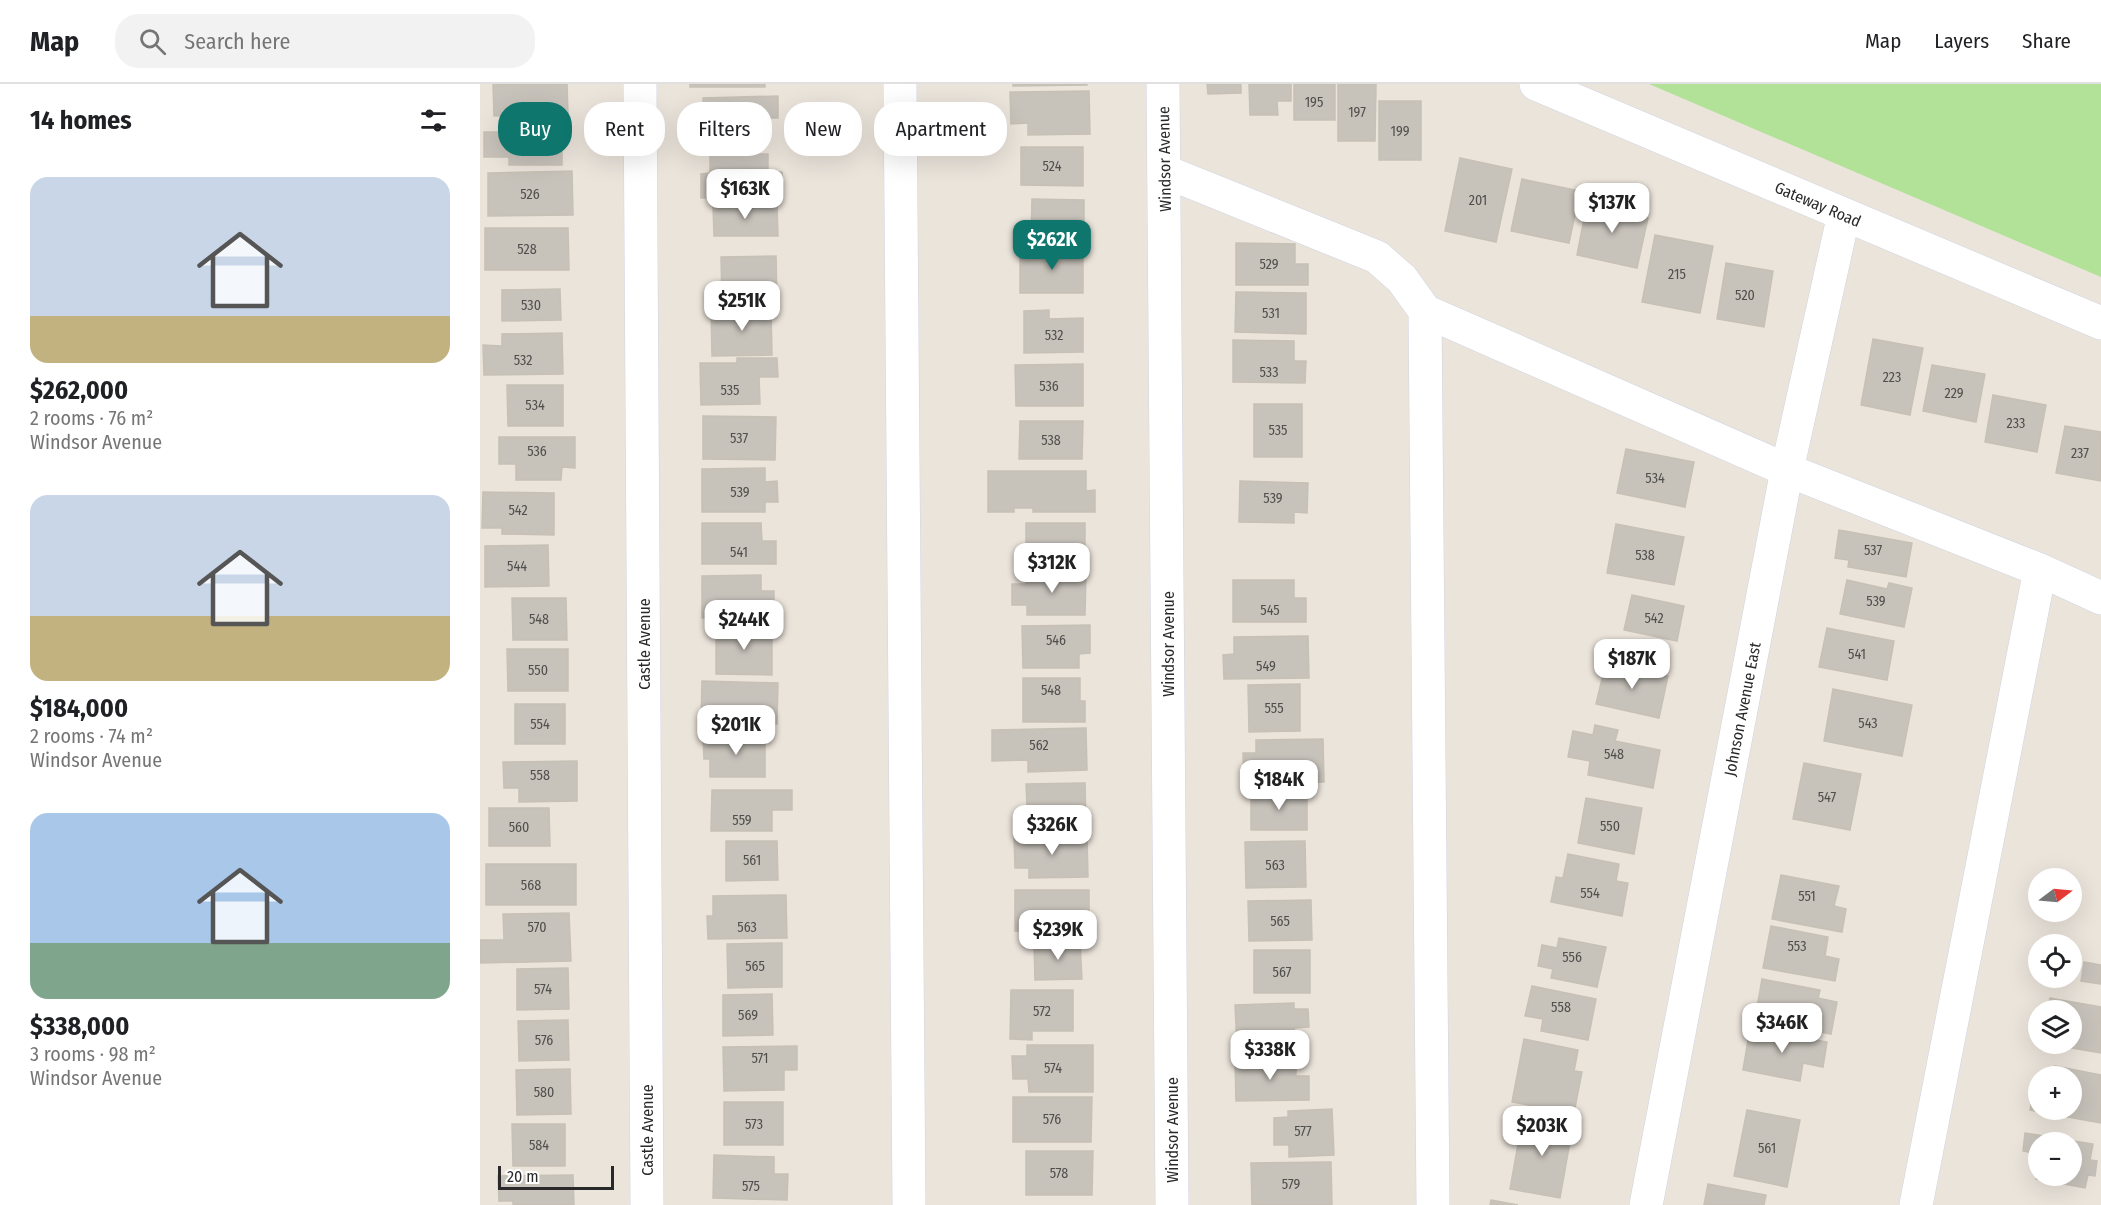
<!DOCTYPE html>
<meta charset="utf-8">
<style>
:root{--surface:#fff;--page:#f2f2f2;--text:#202124;--muted:#757577;--line:#e0e0e0;--accent:#0f766e}
body{margin:0;font-family:"Fira Sans Condensed",sans-serif;background:var(--page);color:var(--text);height:100vh;display:flex;flex-direction:column;font-size:22px;white-space:nowrap}
*{box-sizing:border-box;margin:0}
p{font-size:20px;color:var(--muted)}
.icon{flex:none;width:33px;height:33px;fill:none;stroke:currentColor;stroke-width:2;stroke-linecap:round;stroke-linejoin:round}
.map{position:relative;flex:1;overflow:hidden}
.details{display:flex;flex-direction:column;background:var(--surface);width:480px}
.details>*{flex:none}
.guide{position:absolute;left:18px;top:18px;width:570px;height:54px;display:flex;gap:12px}
.needle{width:39px;rotate:74deg}
.tools{position:absolute;left:1548px;top:784px;display:grid;gap:12px}
.tools a{display:grid;place-items:center;width:54px;height:54px;border-radius:50%;background:var(--surface);box-shadow:0 6px 24px #0002;font-size:30px}
.scale{position:absolute;left:18px;bottom:15px;width:116px;box-sizing:border-box;padding-left:6px;border:3px solid #292929;border-top:0;font-size:16px;line-height:21px;white-space:nowrap;color:#292929;-webkit-text-stroke:4px #fff;paint-order:stroke}
.price{position:absolute;translate:-50% -51px;padding:0 14px;border-radius:12px;background:#fff;color:#222;font-size:20px;line-height:39px;filter:drop-shadow(0 2px 3px #0008)}
.price::after{content:'';position:absolute;left:50%;top:36px;width:18px;height:14px;margin-left:-9px;background:inherit;clip-path:polygon(0 0,100% 0,50% 100%)}
.price.active{background:var(--accent);color:#fff}
ul{padding:0;list-style:none}
li{display:grid;align-content:center;gap:12px;height:318px;padding:0 30px}
li span{display:grid;place-items:center;height:186px;border-radius:18px;color:#555}
li>.icon{margin-inline-start:auto}
span .icon{width:108px;height:108px;fill:#fffc;stroke-width:1}
li b{font-size:26px}
h2{display:flex;justify-content:space-between;align-items:center;height:72px;padding:0 30px;font-size:26px}
.tag{padding:0 21px;border-radius:24px;background:var(--surface);box-shadow:0 6px 24px #0002;font-size:21px;line-height:54px}
.tag.active{background:var(--accent);color:#fff}
header{display:flex;align-items:center;gap:36px;box-sizing:border-box;height:84px;padding:0 30px;background:var(--surface);border-bottom:2px solid var(--line)}
header strong{font-size:28px}
nav{display:flex;gap:33px;margin-inline-start:auto;font-size:21px}
.search{width:420px;height:54px;background:var(--page);display:flex;align-items:center;gap:15px;box-sizing:border-box;padding:0 21px;border-radius:24px;color:var(--muted);font-size:22px}
main{display:flex;flex:1;min-height:0}
.map>svg:first-child{display:block}
.green{fill:#b1e297}
.building{fill:#c7c2ba;stroke:#c7c0b5;stroke-width:1.5}
.lines{fill:none;stroke-linecap:round;stroke-linejoin:round}
.minor-casing{stroke:#d0d4e2;stroke-width:34}
.minor{stroke:#fff;stroke-width:33}
.labels{text-anchor:middle;stroke-width:5;stroke-linejoin:round;paint-order:stroke}
.number-label{font-size:14px;fill:#504f4d}
.street-label{font-size:16px;fill:#292929;stroke:#fff}
</style>
<header>
<strong>Map</strong>
<div class="search"><svg class="icon" aria-label="search" viewBox="0 0 24 24"><circle cx="10" cy="10" r="6"/><path d="M15 15l6 6"/></svg>Search here</div>
<nav><a>Map</a><a>Layers</a><a>Share</a></nav>
</header>
<main>
<section class="details">
<h2>14 homes<svg class="icon" aria-label="filters" viewBox="0 0 24 24"><path d="M4 7h16M4 17h16"/><circle cx="9" cy="7" r="2"/><circle cx="15" cy="17" r="2"/></svg></h2>
<ul>
<li><span style="background:linear-gradient(#c9d6e8 75%,#c2b280 0)"><svg class="icon" aria-label="home" viewBox="0 0 24 24"><path d="M3 11l9-7 9 7M6 9v11h12V9"/></svg></span><div><b>$262,000</b><p>2 rooms · 76 m²</p><p>Windsor Avenue</p></div></li>
<li><span style="background:linear-gradient(#c9d6e8 65%,#c2b280 0)"><svg class="icon" aria-label="home" viewBox="0 0 24 24"><path d="M3 11l9-7 9 7M6 9v11h12V9"/></svg></span><div><b>$184,000</b><p>2 rooms · 74 m²</p><p>Windsor Avenue</p></div></li>
<li><span style="background:linear-gradient(#a9c7e8 70%,#7fa58c 0)"><svg class="icon" aria-label="home" viewBox="0 0 24 24"><path d="M3 11l9-7 9 7M6 9v11h12V9"/></svg></span><div><b>$338,000</b><p>3 rooms · 98 m²</p><p>Windsor Avenue</p></div></li>
</ul>
</section>
<div class="map">
<svg width="1621" height="1121" viewBox="0 0 1621 1121">
<rect width="100%" height="100%" fill="#ebe4db"/>
<path class="green" d="M1169 0H1621V193Z"/>
<path class="building" d="M28 0H87L88 30 14 32 13 1Z
M210 0H285V3H210Z
M533 0H607V1L533 2Z
M727 0H761V9L728 10Z
M769 0H811V17H797L798 31H770Z
M814 0H855V36H814Z
M858 0H896L895 57H858Z
M609 7 610 50 548 51V39L531 40 530 8Z
M298 12V34H287L288 51 215 53 214 36H224L223 14Z
M899 17H941V76H899Z
M28 41H82V81H29V73H4V48H29Z
M541 63H603V102L541 101Z
M288 70V88H302L303 112 221 114V90L230 89V71Z
M980 74 1032 85 1016 158 965 147Z
M92 87 93 131 8 132V89Z
M1042 95 1100 107 1089 159 1031 147Z
M1108 114 1148 122 1146 129 1168 134 1157 184 1097 171Z
M552 115 604 116V157L551 156Z
M233 121H297L298 152H234Z
M5 144H88L89 186H5Z
M1175 151 1233 162 1220 229 1162 218Z
M756 159 815 160V180H828V201H756Z
M540 165H603V209H540Z
M296 172 297 215 242 217 241 173Z
M1246 179 1293 187 1284 243 1237 235Z
M80 205 81 236 22 237V206Z
M756 208 826 209V250L755 248Z
M291 224 292 271 232 272 231 225Z
M569 226V235L603 234V268L544 269V227Z
M82 249 83 290 4 291 3 261 22 262V250Z
M1393 255 1443 264 1430 331 1381 321Z
M753 256 814 257V277H826L825 299 753 298Z
M257 274H297L298 293H279L280 320 221 321 220 279H257Z
M603 280V322H536L535 281Z
M1452 281 1505 290 1496 338 1443 327Z
M27 301H83V342H28Z
M1513 311 1566 321 1557 368 1505 358Z
M774 320H822V373H774Z
M223 332 296 333 295 376 223 375Z
M540 337H603L602 375H539Z
M1585 342 1621 348V397L1576 389Z
M19 353H95V384L82 383 81 396H36V380H19Z
M1146 365 1214 378 1205 423 1137 409Z
M285 384V398L297 397 298 418H285V428H222V385Z
M508 387H606V407L615 406V428H553V424H534V428H508Z
M760 397 828 399 827 429 814 428V439L759 438Z
M3 408 74 409V451L22 450V444H2Z
M222 439H281L282 457H296V480H222Z
M546 439H605V480H546Z
M1136 440 1204 453 1194 501 1127 489Z
M1359 446 1432 459 1426 493 1368 483 1369 476 1355 474Z
M68 461 69 502 5 503V462Z
M545 490H606L605 531H547V521H532V500H546Z
M281 491V507H294V533L222 534V492Z
M753 496H814V514H826V538H753Z
M1367 496 1407 505 1409 499 1432 504 1424 543 1360 530Z
M1152 511 1204 522 1197 557 1144 546Z
M32 514H86L87 556H33Z
M610 541V569L599 570V584H543L542 542Z
M236 543 292 544V591L236 590Z
M1347 544 1414 557 1407 596 1339 583Z
M828 552 829 594 744 595 743 571 754 570V553Z
M27 565H88V607H28Z
M1126 578 1188 592 1179 634 1116 620Z
M543 594H600V617H605V638H543Z
M222 597 298 599 297 640 221 638Z
M820 600V647L769 648 768 601Z
M1353 605 1432 621 1422 672 1344 657Z
M35 620H85V660H35Z
M1115 641 1138 646 1135 657 1180 666 1173 704 1108 691 1110 677 1088 673 1093 647 1113 651Z
M606 644 607 686 548 688V676L512 677V646Z
M223 653H285V693H230V675H224Z
M843 655 844 698 764 700 763 669H776V656Z
M97 677V717L39 718V704H24L23 678Z
M1324 679 1381 690 1370 746 1313 735Z
M605 699 606 740 548 742 546 700Z
M232 706H312V726H292V747H231Z
M827 708V746H771V709Z
M1106 714 1162 724 1154 770 1098 759Z
M9 724H69L70 762H9Z
M607 752 608 793 549 794V784H535L534 753Z
M246 757H297L298 796 246 797Z
M825 757 826 803 766 804 765 758Z
M1088 770 1139 780 1136 797 1148 799 1142 832 1071 818 1076 793 1083 794Z
M6 780H96V821H6Z
M1301 791 1359 802 1354 822 1366 825 1362 848 1292 835Z
M535 806H609V847H535Z
M306 811 307 854 228 855 227 832H233V812Z
M831 816 832 856 769 857 768 817Z
M89 829 91 877 0 879V856H24L23 830Z
M1291 842 1348 853 1345 872 1359 875 1355 897 1283 884Z
M1079 854 1126 863 1117 903 1071 894 1073 885 1058 882 1062 861 1077 864Z
M600 858 602 895 555 896 554 859Z
M302 859V903L248 904 247 860Z
M774 866H830V909H774Z
M1604 878 1621 881V900L1601 897Z
M88 884 89 925 37 926V885Z
M1282 895 1340 906 1338 914 1357 918 1351 950 1275 935Z
M1052 902 1116 915 1108 956 1061 947 1063 935 1045 932Z
M531 906H593V947H552V956L530 955Z
M292 910 293 951 243 952V911Z
M1570 914 1621 923V969L1581 962V960H1592V927H1567Z
M814 919V925H828L829 943 814 944 815 962 757 963 755 921Z
M88 936 89 976 39 977 38 937Z
M1270 944 1347 958 1343 983 1323 979 1320 997 1263 986Z
M1044 955 1098 966 1094 987 1102 988 1094 1029 1032 1018Z
M547 961H613V1008H549L548 995H533L532 972H547Z
M317 962V986H304V1006L244 1007 243 963Z
M816 975V992H829V1016L756 1017 755 976Z
M1575 982 1621 991V1039L1550 1026 1555 1003 1558 1004V1026H1592V993H1573Z
M90 985 91 1030 37 1031 36 986Z
M533 1013H612L611 1058H533Z
M244 1018H303V1061H244Z
M852 1025 854 1071 809 1073V1061H794V1034L808 1033V1027Z
M1267 1026 1320 1036 1307 1103 1254 1092Z
M1043 1032 1093 1041 1080 1114 1030 1105Z
M32 1040H85V1082H33Z
M1545 1049 1613 1060 1610 1076 1617 1077 1615 1092 1608 1091 1605 1104 1556 1095 1558 1077V1092H1592V1059H1558V1070L1543 1067Z
M546 1067H613L612 1111H546Z
M234 1071 294 1073V1090H308L307 1116 233 1114Z
M851 1078 852 1121H772L771 1079Z
M93 1091 94 1121H33V1117H19L18 1092Z
M1228 1100 1286 1111 1284 1121H1224Z
M1011 1116 1038 1121H1010Z"/>
<g class="lines">
<g class="minor-casing">
<path id="minor" d="M160 0 167 1121
M420 0 429 1121
M683 0 692 1121
M1056 0 1621 239
M684 87 897 173 922 195 945 227
M953 1121 945 227 1307 386 1560 486 1621 514
M1166 1121 1307 386 1364 130
M1436 1121 1560 486"/>
</g>
<use href="#minor" class="minor"/>
</g>
<g class="labels">
<g class="number-label">
<text x="834" y="23">195</text>
<text x="877" y="33">197</text>
<text x="920" y="52">199</text>
<text x="572" y="87">524</text>
<text x="50" y="115">526</text>
<text x="998" y="121">201</text>
<text x="47" y="170">528</text>
<text x="789" y="185">529</text>
<text x="1197" y="195">215</text>
<text x="1265" y="216">520</text>
<text x="51" y="226">530</text>
<text x="791" y="234">531</text>
<text x="574" y="256">532</text>
<text x="43" y="281">532</text>
<text x="789" y="293">533</text>
<text x="1412" y="298">223</text>
<text x="569" y="307">536</text>
<text x="250" y="311">535</text>
<text x="1474" y="314">229</text>
<text x="55" y="326">534</text>
<text x="1536" y="344">233</text>
<text x="798" y="351">535</text>
<text x="259" y="359">537</text>
<text x="571" y="361">538</text>
<text x="57" y="372">536</text>
<text x="1600" y="374">237</text>
<text x="1175" y="399">534</text>
<text x="260" y="413">539</text>
<text x="793" y="419">539</text>
<text x="38" y="431">542</text>
<text x="1393" y="471">537</text>
<text x="259" y="473">541</text>
<text x="1165" y="476">538</text>
<text x="37" y="487">544</text>
<text x="1396" y="522">539</text>
<text x="790" y="531">545</text>
<text x="1174" y="539">542</text>
<text x="59" y="540">548</text>
<text x="576" y="561">546</text>
<text x="1377" y="575">541</text>
<text x="786" y="587">549</text>
<text x="58" y="591">550</text>
<text x="571" y="611">548</text>
<text x="794" y="629">555</text>
<text x="1388" y="644">543</text>
<text x="60" y="645">554</text>
<text x="559" y="666">562</text>
<text x="1134" y="675">548</text>
<text x="60" y="696">558</text>
<text x="1347" y="718">547</text>
<text x="262" y="741">559</text>
<text x="1130" y="747">550</text>
<text x="39" y="748">560</text>
<text x="272" y="781">561</text>
<text x="795" y="786">563</text>
<text x="51" y="806">568</text>
<text x="1110" y="814">554</text>
<text x="1327" y="817">551</text>
<text x="800" y="842">565</text>
<text x="57" y="848">570</text>
<text x="267" y="848">563</text>
<text x="1317" y="867">553</text>
<text x="1092" y="878">556</text>
<text x="275" y="887">565</text>
<text x="802" y="893">567</text>
<text x="63" y="910">574</text>
<text x="1081" y="928">558</text>
<text x="562" y="932">572</text>
<text x="268" y="936">569</text>
<text x="64" y="961">576</text>
<text x="280" y="979">571</text>
<text x="573" y="989">574</text>
<text x="64" y="1013">580</text>
<text x="572" y="1040">576</text>
<text x="274" y="1045">573</text>
<text x="823" y="1052">577</text>
<text x="59" y="1066">584</text>
<text x="1287" y="1069">561</text>
<text x="579" y="1094">578</text>
<text x="811" y="1105">579</text>
<text x="271" y="1107">575</text>
</g>
<g class="street-label">
<text transform="translate(684 75) rotate(-91)" y="6">Windsor Avenue</text>
<text transform="translate(1338 120) rotate(23)" y="6">Gateway Road</text>
<text transform="translate(164 560) rotate(-90)" y="6">Castle Avenue</text>
<text transform="translate(688 560) rotate(-90)" y="6">Windsor Avenue</text>
<text transform="translate(1262 625) rotate(-79)" y="6">Johnson Avenue East</text>
<text transform="translate(167 1046) rotate(-90)" y="6">Castle Avenue</text>
<text transform="translate(692 1046) rotate(-90)" y="6">Windsor Avenue</text>
</g>
</g>
</svg>
<div class="tools">
<a><svg class="needle" viewBox="-14 -14 28 28"><path d="M0-13l5 13h-10z" fill="#e53935"/><path d="M0 13l5-13h-10z" fill="#757577"/></svg></a>
<a><svg class="icon" aria-label="locate" viewBox="0 0 24 24"><circle cx="12" cy="12" r="6"/><path d="M12 2v4M12 18v4M2 12h4M18 12h4"/></svg></a>
<a><svg class="icon" aria-label="layers" viewBox="0 0 24 24"><path d="M12 4l9 5-9 5-9-5zM3 14l9 5 9-5"/></svg></a>
<a>+</a>
<a>−</a>
</div>
<div class="scale">20 m</div>
<b class="price" style="left:265px;top:136px">$163K</b>
<b class="price" style="left:1132px;top:150px">$137K</b>
<b class="price active" style="left:572px;top:187px">$262K</b>
<b class="price" style="left:262px;top:248px">$251K</b>
<b class="price" style="left:572px;top:510px">$312K</b>
<b class="price" style="left:264px;top:567px">$244K</b>
<b class="price" style="left:1152px;top:606px">$187K</b>
<b class="price" style="left:256px;top:672px">$201K</b>
<b class="price" style="left:799px;top:727px">$184K</b>
<b class="price" style="left:572px;top:772px">$326K</b>
<b class="price" style="left:578px;top:877px">$239K</b>
<b class="price" style="left:1302px;top:970px">$346K</b>
<b class="price" style="left:790px;top:997px">$338K</b>
<b class="price" style="left:1062px;top:1073px">$203K</b>
<div class="guide">
<a class="tag active">Buy</a>
<a class="tag">Rent</a>
<a class="tag">Filters</a>
<a class="tag">New</a>
<a class="tag">Apartment</a>
</div>
</div>
</main>
